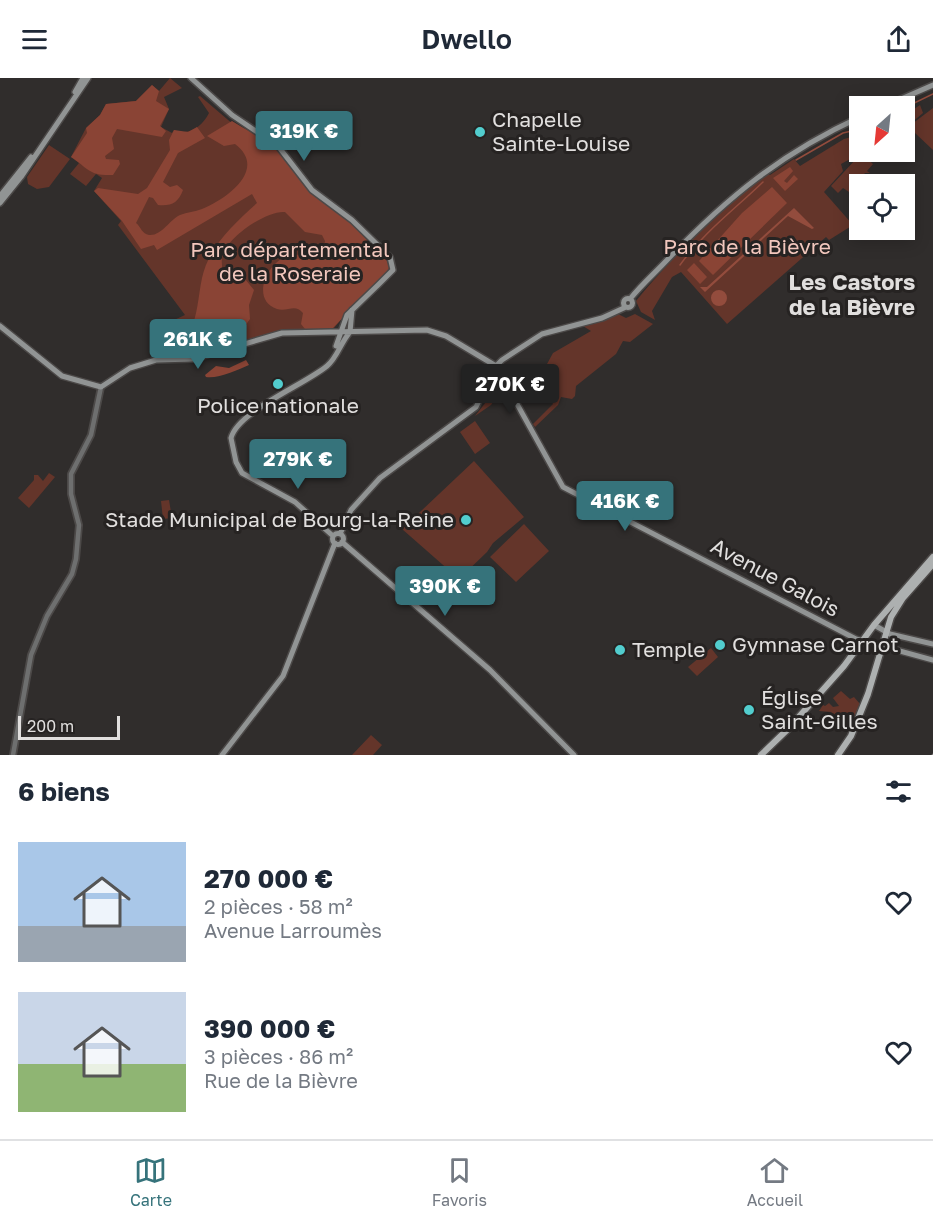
<!DOCTYPE html>
<html lang="fr">
<meta charset="utf-8">
<style>
:root{--surface:#fff;--page:#f2f2f3;--text:#1f2937;--muted:#747a83;--line:#e0e1e3;--accent:#36737b}
body{margin:0;font-family:"Golos Text",sans-serif;background:var(--page);color:var(--text);height:100vh;display:flex;flex-direction:column;font-size:22px;white-space:nowrap}
*{box-sizing:border-box;margin:0}
p{font-size:20px;color:var(--muted)}
.icon{flex:none;width:33px;height:33px;fill:none;stroke:currentColor;stroke-width:2;stroke-linecap:round;stroke-linejoin:round}
.map{position:relative;height:677px;overflow:hidden}
.side{display:flex;flex-direction:column;background:var(--surface);flex:1}
.side>*{flex:none}
.needle{width:39px;rotate:207deg}
.fabs{position:absolute;left:849px;top:18px;display:grid;gap:12px}
.fabs a{display:grid;place-items:center;width:66px;height:66px;border-radius:0px;background:var(--surface);box-shadow:0 3px 15px #0003;font-size:30px}
.scale{position:absolute;left:18px;bottom:15px;width:102px;box-sizing:border-box;padding-left:6px;border:3px solid #e1dfde;border-top:0;font-size:16px;line-height:21px;white-space:nowrap;color:#e1dfde;-webkit-text-stroke:4px #262322;paint-order:stroke}
.price{position:absolute;translate:-50% -51px;padding:0 14px;border-radius:6px;background:var(--accent);color:#fff;font-size:20px;line-height:39px;filter:drop-shadow(0 2px 3px #0008)}
.price::after{content:'';position:absolute;left:50%;top:36px;width:18px;height:14px;margin-left:-9px;background:inherit;clip-path:polygon(0 0,100% 0,50% 100%)}
.price.current{background:#222;color:#fff}
ul{padding:0;list-style:none}
li{display:flex;align-items:center;gap:18px;height:150px;padding:0 18px}
li span{display:grid;place-items:center;flex:none;width:168px;height:120px;border-radius:0px;color:#555}
li>.icon{margin-inline-start:auto}
span .icon{width:72px;height:72px;fill:#fffc;stroke-width:1}
li b{font-size:26px}
h2{display:flex;justify-content:space-between;align-items:center;height:72px;padding:0 18px;font-size:26px}
header{display:flex;justify-content:space-between;align-items:center;height:78px;padding:0 18px;background:var(--surface);font-size:27px;font-weight:600}
.dock{display:flex;justify-content:space-around;align-items:center;height:84px;border-top:2px solid var(--line);background:var(--surface);font-size:16px;color:var(--muted)}
.dock a{display:grid;justify-items:center;gap:3px}
.dock .current{color:var(--accent)}
.map>svg:first-child{display:block}
.green{fill:#64352a}
.forest{fill:#8a4435}
.water{fill:#934c3d}
.lines{fill:none;stroke-linecap:round;stroke-linejoin:round}
.stream{stroke:#934c3d;stroke-width:1.5}
.tertiary-casing{stroke:#4c4948;stroke-width:8}
.secondary-casing{stroke:#4c4948;stroke-width:8}
.primary-casing{stroke:#4c4948;stroke-width:9}
.tertiary{stroke:#6e6f6f;stroke-width:4.5}
.secondary{stroke:#919494;stroke-width:5}
.primary{stroke:#adb0b0;stroke-width:6}
.rail{stroke:#807d7c;stroke-width:1.5;stroke-dasharray:12 6;stroke-linecap:butt}
.poi-dot{fill:#52cdce;stroke:#262322;stroke-width:2}
.labels{text-anchor:middle;stroke-width:6;stroke-linejoin:round;paint-order:stroke}
.poi-label{font-size:21px;fill:#e1dfde;stroke:#262322;text-anchor:start}
.park-label{font-size:21px;fill:#f2c7bd;stroke:#262322}
.street-label{font-size:21px;fill:#e1dfde;stroke:#262322}
.neighbourhood-label{font-size:22px;font-weight:bold;fill:#e1dfde;stroke:#262322}
</style>
<header><svg class="icon" aria-label="menu" viewBox="0 0 24 24"><path d="M4 6h16M4 12h16M4 18h16"/></svg>Dwello<svg class="icon" aria-label="share" viewBox="0 0 24 24"><path d="M12 15V3M7 8l5-5 5 5M5 13v7h14v-7"/></svg></header>
<div class="map">
<svg width="933" height="677" viewBox="0 0 933 677">
<rect width="100%" height="100%" fill="#302d2c"/>
<path class="green" d="M170 0 182 10 164 19 169 31 161 49 172 55 174 52C189 58 202 49 209 35L198 19 200 18 234 47 249 52 277 71 311 115 350 144 387 183 389 190 385 196 352 228 334 250 282 252 202 276 173 278 170 273 159 267 152 252 185 237 118 147 121 143 94 113 102 100 96 96 86 108 70 96 79 85 71 79 86 50 100 37 106 26 136 23 152 7 159 13Z
M920 27 923 35 905 50V37Z
M933 30V72L915 55 905 59 904 52Z
M859 57 860 74H863L841 86 843 93 824 114 853 147 829 162 826 159 727 246 681 194 672 199 652 233 655 242 641 234 636 223C675 175 719 134 767 95L770 97 794 81 800 88 844 61Z
M49 67 70 81 49 109 37 111 28 106 27 99Z
M863 77 873 86 867 93 870 95H865L849 114 843 110 838 115 831 108 856 81Z
M618 236 626 240 635 236 653 246 630 264 623 263 616 276 576 308 575 318 572 321 561 319 558 327 535 349 533 346 553 326 536 295 547 286 553 275 591 253 583 248Z
M495 300H499L504 308 491 327 475 338 486 324Z
M475 343 490 365 475 376 460 354Z
M474 383 524 439 493 465 487 474 459 501 402 451Z
M49 395 55 399 29 430 18 420 34 402V397H38L43 403Z
M169 422 172 440 163 441 161 423Z
M524 446 549 473 516 504 490 479Z
M711 570 718 579 697 598 688 589Z
M841 613 850 621 854 619 860 626 849 655 831 634 819 633 823 627 825 628 829 625 833 629 839 628 833 620Z
M371 657 382 667 373 677H352Z"/>
<path class="forest" d="M152 7 159 13 156 23 169 31 160 48 166 53 162 59 117 51 112 60 114 71 105 78 106 81 119 82 120 86 113 97C89 98 89 91 71 79L87 55 86 50 100 37 106 26 136 23Z
M232 43 275 69 311 115 350 144 387 183 389 190 385 196 332 251H305L301 246 303 235C295 225 288 234 277 231 251 222 266 187 285 179 297 174 311 180 323 174L325 163 322 157 305 154 285 134C267 132 225 160 222 180 221 188 223 196 228 203L245 201 254 212 249 227 250 241 242 252 244 264 234 266C224 242 214 257 195 259L189 255C198 238 198 219 202 200 209 168 234 146 257 125L252 116 157 172 154 167 141 171 122 143 94 113 98 110 138 116 147 110 170 72 169 62 174 52 188 54 197 49 205 60 178 75 163 104 170 109 177 107 183 112C178 125 172 128 158 127L153 120 149 119 136 145C141 149 142 156 149 157 162 158 169 142 180 137 187 134 195 134 202 131 227 121 268 91 235 66L224 68 207 58Z
M790 89 793 93 784 103 787 105 794 97 798 101 785 113 773 100Z
M772 109 787 125 713 197 699 183 742 135Z
M694 185 707 199 700 206 687 192Z
M246 282 249 287C238 292 218 301 206 299L205 297 216 288 229 290Z"/>
<path class="water" d="M794 130 814 150 812 151 788 138 705 214 700 209H707Z
M711 220a8 8 0 1 1 16 0a8 8 0 1 1-16 0Z"/>
<g class="lines">
<path class="stream" d="M904 30 933 16
M796 82 843 55 860 51
M680 187C703 155 735 131 763 104"/>
<g class="tertiary-casing">
<path id="tertiary" d="M13 677 31 577 47 538 72 496 76 481 79 447 71 416V396L91 357 101 309"/>
</g>
<g class="secondary-casing">
<path id="secondary" d="M191 0 232 37 278 68 312 112 352 142 390 179 393 192 377 208
M75 14 83 0
M885 28 933 7
M0 118 31 79
M0 125 21 99 88 0
M623.5 225a4.5 4.5 0 1 1 9 0a4.5 4.5 0 1 1-9 0Z
M630 221C642 206 655 195 668 181 728 119 780 76 860 39
M0 248 62 298 101 309 130 290 156 282 193 281 282 255 427 252 446 258 496 288 563 409 856 561 933 582
M350 254 352 232
M336 268 347 237 379 206
M332.5 461a5.5 5.5 0 1 1 11 0a5.5 5.5 0 1 1-11 0Z
M340 456 351 432 380 400 476 329 496 288 502 282 542 256 602 240 626 229
M333 458 295 424 242 395 236 384 231 360C238 333 304 307 327 288 337 280 341 264 350 254
M342 464 490 592 574 677
M874 547 890 556 933 566
M222 677 283 598 335 465"/>
</g>
<g class="primary-casing">
<path id="primary" d="M761 677 789 650 844 588 874 547 933 479
M838 677 851 658 868 616 891 539 903 520 933 486"/>
</g>
<use href="#tertiary" class="tertiary"/>
<use href="#secondary" class="secondary"/>
<use href="#primary" class="primary"/>
<path class="rail" d="M932 677 933 676"/>
</g>
<g class="poi-dot">
<circle cx="480" cy="54" r="6"/>
<circle cx="278" cy="306" r="6"/>
<circle cx="466" cy="442" r="6"/>
<circle cx="720" cy="567" r="6"/>
<circle cx="620" cy="572" r="6"/>
<circle cx="749" cy="632" r="6"/>
</g>
<g class="labels">
<g class="poi-label">
<text x="492" y="49">Chapelle<tspan x="492" dy="24">Sainte-Louise</tspan></text>
<text x="278" y="335" text-anchor="middle">Police nationale</text>
<text x="454" y="449" text-anchor="end">Stade Municipal de Bourg-la-Reine</text>
<text x="732" y="574">Gymnase Carnot</text>
<text x="632" y="579">Temple</text>
<text x="761" y="627">Église<tspan x="761" dy="24">Saint-Gilles</tspan></text>
</g>
<g class="park-label">
<text x="747" y="176">Parc de la Bièvre</text>
<text x="290" y="179">Parc départemental<tspan x="290" dy="24">de la Roseraie</tspan></text>
</g>
<g class="street-label">
<text transform="translate(775 500) rotate(28)" y="7">Avenue Galois</text>
</g>
<g class="neighbourhood-label">
<text x="852" y="212">Les Castors<tspan x="852" dy="25">de la Bièvre</tspan></text>
</g>
</g>
</svg>
<div class="fabs">
<a><svg class="needle" viewBox="-14 -14 28 28"><path d="M0-13l5 13h-10z" fill="#e53935"/><path d="M0 13l5-13h-10z" fill="#747a83"/></svg></a>
<a><svg class="icon" aria-label="locate" viewBox="0 0 24 24"><circle cx="12" cy="12" r="6"/><path d="M12 2v4M12 18v4M2 12h4M18 12h4"/></svg></a>
</div>
<div class="scale">200 m</div>
<b class="price" style="left:304px;top:84px">319K €</b>
<b class="price" style="left:198px;top:292px">261K €</b>
<b class="price current" style="left:510px;top:337px">270K €</b>
<b class="price" style="left:298px;top:412px">279K €</b>
<b class="price" style="left:625px;top:454px">416K €</b>
<b class="price" style="left:445px;top:539px">390K €</b>
</div>
<section class="side">
<h2>6 biens<svg class="icon" aria-label="filters" viewBox="0 0 24 24"><path d="M4 7h16M4 17h16"/><circle cx="9" cy="7" r="2"/><circle cx="15" cy="17" r="2"/></svg></h2>
<ul>
<li><span style="background:linear-gradient(#a9c7e8 70%,#9aa5b1 0)"><svg class="icon" aria-label="home" viewBox="0 0 24 24"><path d="M3 11l9-7 9 7M6 9v11h12V9"/></svg></span><div><b>270 000 €</b><p>2 pièces · 58 m²</p><p>Avenue Larroumès</p></div><svg class="icon" aria-label="heart" viewBox="0 0 24 24"><path d="M12 20l-8-8c-3-5 5-10 8-4 3-6 11-1 8 4z"/></svg></li>
<li><span style="background:linear-gradient(#c9d6e8 60%,#8fb573 0)"><svg class="icon" aria-label="home" viewBox="0 0 24 24"><path d="M3 11l9-7 9 7M6 9v11h12V9"/></svg></span><div><b>390 000 €</b><p>3 pièces · 86 m²</p><p>Rue de la Bièvre</p></div><svg class="icon" aria-label="heart" viewBox="0 0 24 24"><path d="M12 20l-8-8c-3-5 5-10 8-4 3-6 11-1 8 4z"/></svg></li>
</ul>
</section>
<nav class="dock">
<a class="current"><svg class="icon" aria-label="map" viewBox="0 0 24 24"><path d="M3 6l6-2 6 2 6-2v14l-6 2-6-2-6 2zM9 4v14M15 6v14"/></svg>Carte</a>
<a><svg class="icon" aria-label="saved" viewBox="0 0 24 24"><path d="M7 4h10v16l-5-4-5 4z"/></svg>Favoris</a>
<a><svg class="icon" aria-label="home" viewBox="0 0 24 24"><path d="M3 11l9-7 9 7M6 9v11h12V9"/></svg>Accueil</a>
</nav>
